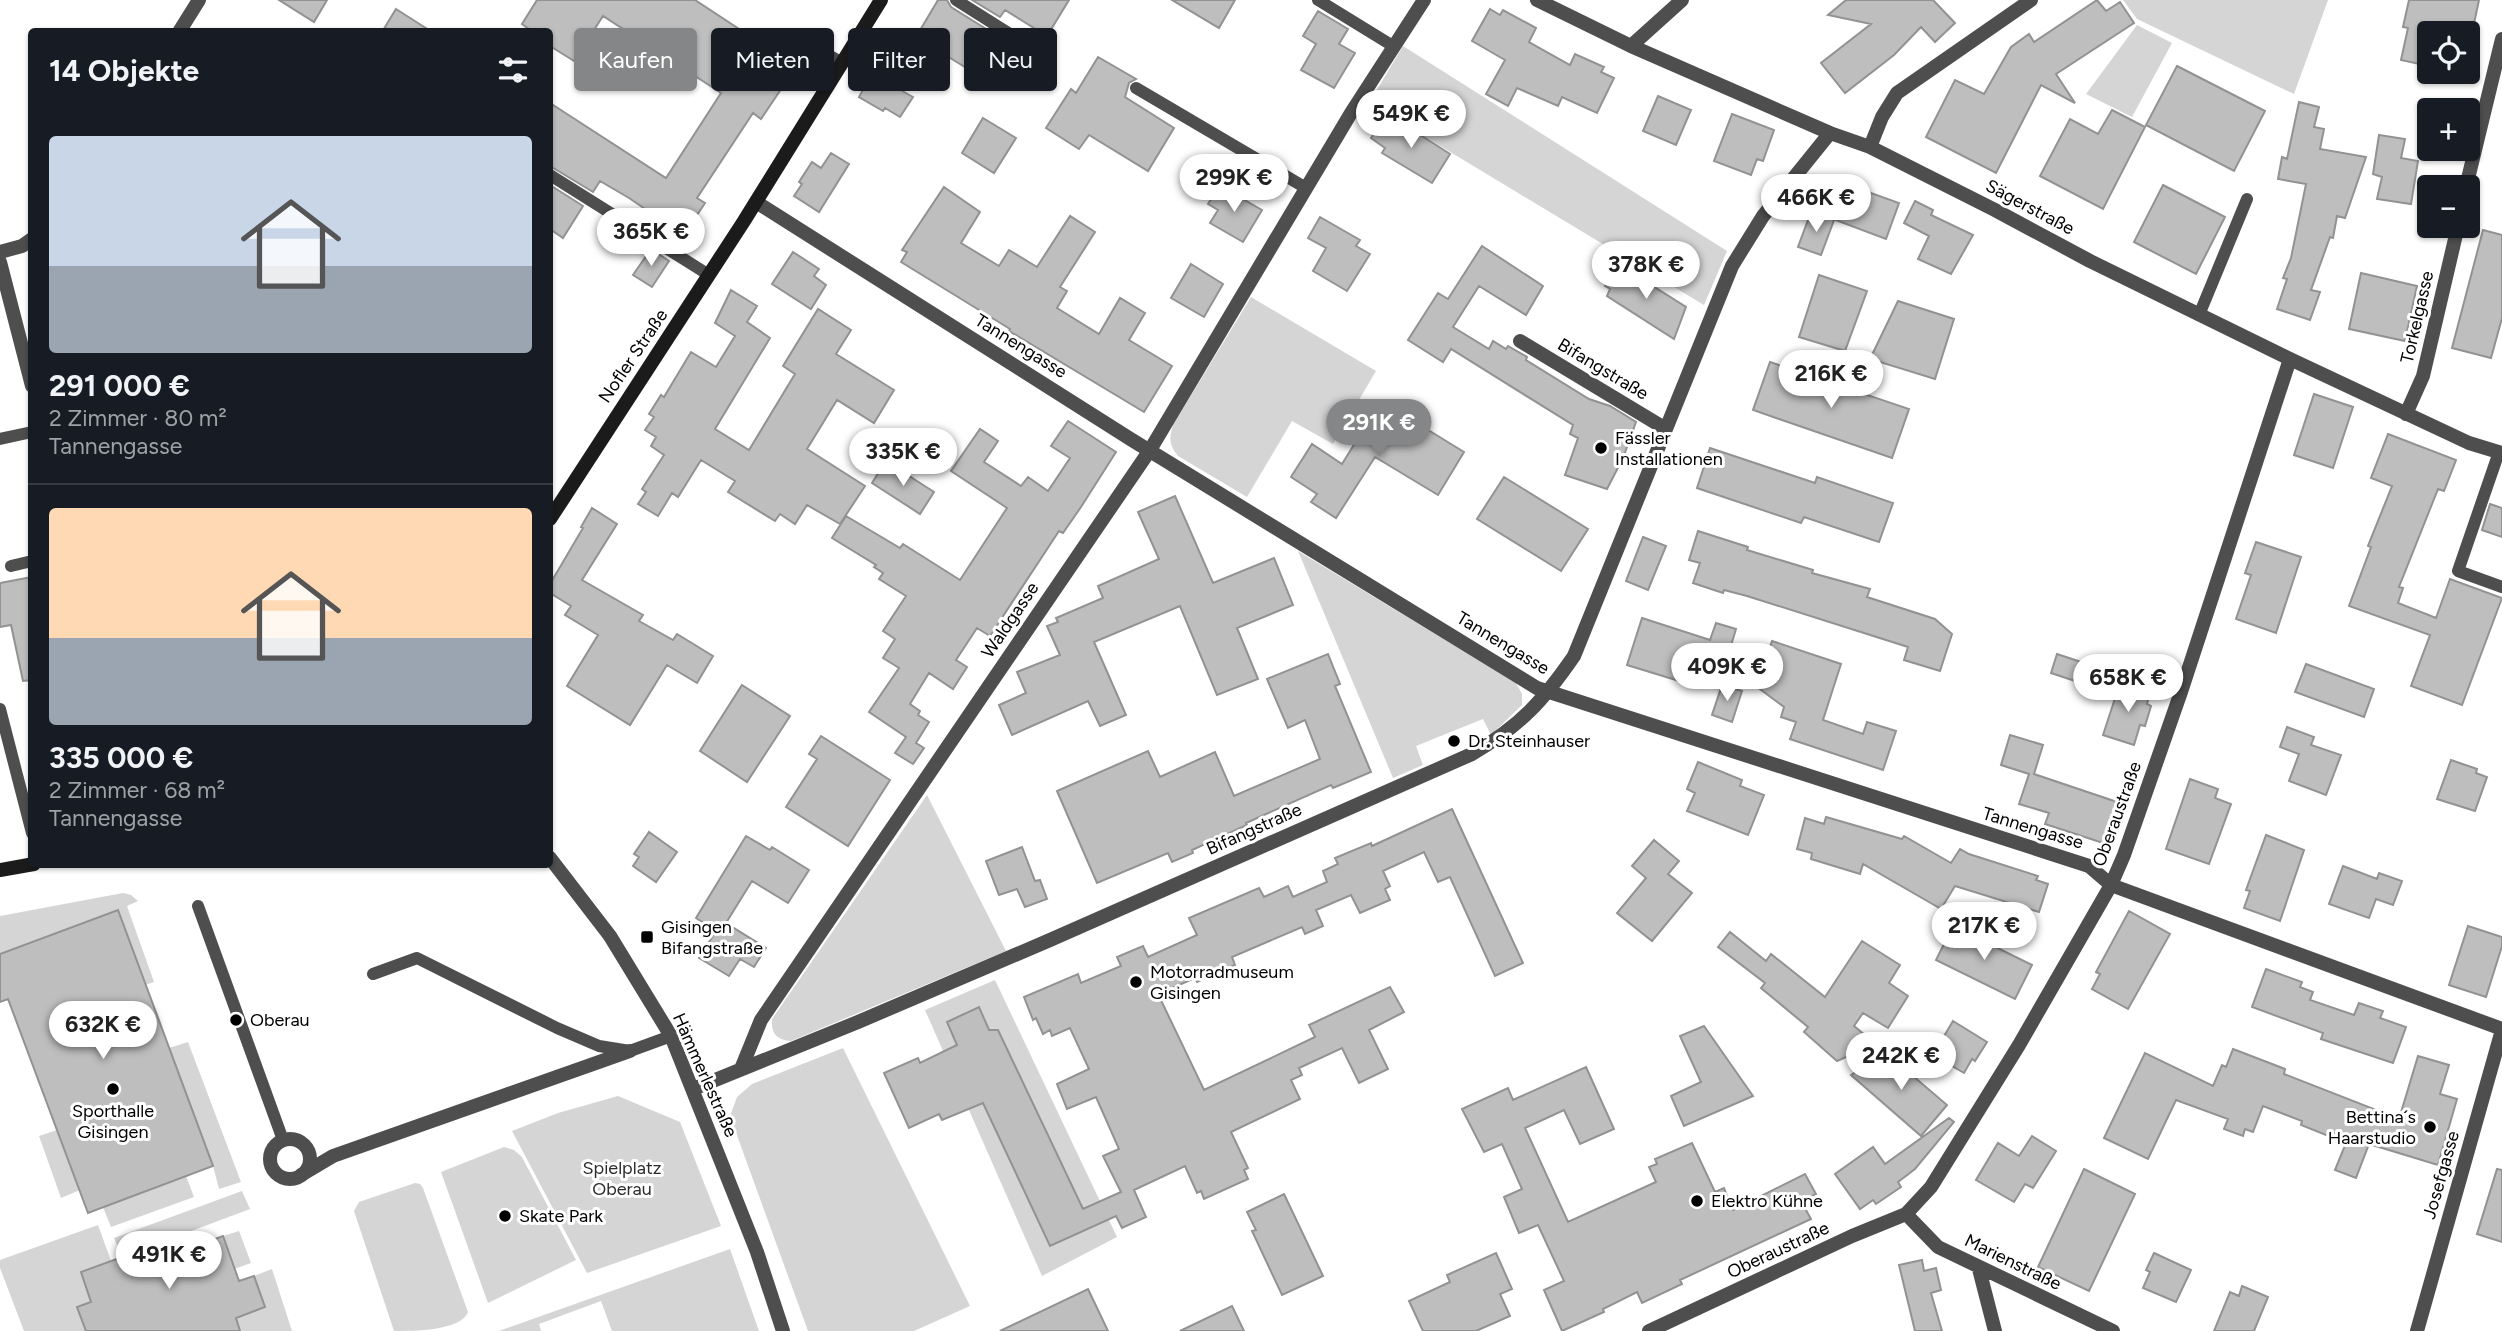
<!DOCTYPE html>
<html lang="de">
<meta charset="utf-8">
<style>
:root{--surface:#171b24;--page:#20242c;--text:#f1f3f6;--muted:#9ea1a6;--line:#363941;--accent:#858687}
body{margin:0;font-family:Figtree,sans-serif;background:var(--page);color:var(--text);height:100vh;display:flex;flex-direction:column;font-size:26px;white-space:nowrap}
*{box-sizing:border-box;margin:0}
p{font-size:23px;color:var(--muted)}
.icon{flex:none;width:38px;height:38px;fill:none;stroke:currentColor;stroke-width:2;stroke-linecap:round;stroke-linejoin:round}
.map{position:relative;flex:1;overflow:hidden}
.drawer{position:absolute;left:28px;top:28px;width:525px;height:840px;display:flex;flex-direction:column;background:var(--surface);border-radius:7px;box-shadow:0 2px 5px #0004}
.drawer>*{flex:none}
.hud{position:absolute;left:574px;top:28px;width:665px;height:63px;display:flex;gap:14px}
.fabs{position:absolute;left:2417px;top:21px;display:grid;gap:14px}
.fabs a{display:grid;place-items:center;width:63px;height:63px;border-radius:7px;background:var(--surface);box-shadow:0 2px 5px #0004;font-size:35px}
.price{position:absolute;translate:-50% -60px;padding:0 16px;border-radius:24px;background:#fff;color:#222;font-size:23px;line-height:46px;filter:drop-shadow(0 2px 4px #0008)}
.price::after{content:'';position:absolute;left:50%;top:42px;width:21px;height:16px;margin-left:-10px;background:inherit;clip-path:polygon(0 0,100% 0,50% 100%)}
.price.on{background:var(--accent);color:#fff}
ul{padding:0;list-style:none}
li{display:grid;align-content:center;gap:14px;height:371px;padding:0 21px}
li+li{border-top:2px solid var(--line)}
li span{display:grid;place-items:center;height:217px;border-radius:7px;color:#555}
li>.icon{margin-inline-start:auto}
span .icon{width:126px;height:126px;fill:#fffc;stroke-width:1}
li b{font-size:30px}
h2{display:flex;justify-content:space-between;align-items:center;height:84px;padding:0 21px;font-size:30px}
.chip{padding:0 24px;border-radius:7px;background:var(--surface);box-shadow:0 2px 5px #0004;font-size:24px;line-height:63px}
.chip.on{background:var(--accent);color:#fff}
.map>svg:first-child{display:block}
.green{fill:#d5d5d5}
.building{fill:#bebebe;stroke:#929292;stroke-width:2}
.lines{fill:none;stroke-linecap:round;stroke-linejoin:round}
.service{stroke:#4e4e4e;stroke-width:12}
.minor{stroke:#4e4e4e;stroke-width:14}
.tertiary{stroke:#4e4e4e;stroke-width:14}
.secondary{stroke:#1b1b1b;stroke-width:14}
.poi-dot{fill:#000;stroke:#fff;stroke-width:2.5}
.labels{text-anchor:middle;stroke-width:6;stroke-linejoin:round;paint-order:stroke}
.street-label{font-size:18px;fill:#000;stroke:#fff}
.poi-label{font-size:18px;fill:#000;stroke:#fff;text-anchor:start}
.park-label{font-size:18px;fill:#2c2c2c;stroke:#fff}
</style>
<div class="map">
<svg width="2502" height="1331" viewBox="0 0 2502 1331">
<rect width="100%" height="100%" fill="#fff"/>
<path class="green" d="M2123 0H2328L2294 94 2137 19Z
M2137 25 2172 43 2132 117 2086 94Z
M1403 46 1727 251 1704 305 1369 103Z
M1251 297 1376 371 1333 444 1292 421 1247 497 1178 456C1169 445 1169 438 1173 425Z
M1298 551 1516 683 1522 694V705L1491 735 1483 719 1416 746 1423 765 1393 778Z
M927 795 1006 951 791 1041C776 1040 771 1033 772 1019Z
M123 893 131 895 138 901 127 906 154 982 145 985 117 910 0 954V916Z
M995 980 1117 1237 1042 1276 925 1010Z
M188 1042 241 1182 219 1189 213 1166 169 1048Z
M843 1048 970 1306 914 1331H808L730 1116 737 1097 752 1084Z
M618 1096 680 1122 721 1226 587 1273 512 1131 558 1113Z
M57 1130 80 1190 61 1198 39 1136Z
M504 1147 514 1150 522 1157 576 1260 488 1303 441 1172Z
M186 1176 194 1197 111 1227 103 1207Z
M415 1183 420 1184 423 1188 468 1312C461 1331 413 1331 394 1331L354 1211 359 1202Z
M242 1191 250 1209 122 1257 114 1238Z
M98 1225 111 1261 81 1272 91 1302 77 1307 86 1331H24L0 1268V1260Z
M239 1231 251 1263 234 1269 223 1236Z
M730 1249 759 1331H612L601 1301 539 1324 541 1331H499Z
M272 1269 292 1331H240L236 1318 265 1307 254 1276Z"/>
<path class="building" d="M279 0H327L314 22Z
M537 0H695L756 40 761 32 802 58 761 119 753 113 697 198 705 203 677 245 660 234 667 224 629 198 600 181 593 192 550 166V103L666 178 721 93 603 16 574 61 550 46V32H533L522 24Z
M938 0H947L951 7 991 32 968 69 916 37Z
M972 0H1069L1047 36 1005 10 1000 17Z
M1172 0H1235L1219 28Z
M1846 0H1933L1955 23 1935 42 1921 27 1894 55 1845 93 1821 63 1871 24 1828 15Z
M2097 0 2106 11 2120 2 2134 23 2056 74 2075 103 2041 85 1996 173 1926 137 1955 80 1984 94 2011 47 2029 34 2034 42Z
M2409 0H2479L2472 33H2429V66L2401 60 2408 28 2403 27Z
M396 9 432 32H382Z
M1490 9 1500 15 1503 10 1536 28 1529 42 1570 65 1575 54 1604 67 1601 72 1614 78 1597 113 1562 97 1558 106 1517 88 1508 106 1486 94 1505 60 1472 41Z
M1318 11 1348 29 1339 44 1355 53 1334 88 1301 70 1316 44 1303 36Z
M1098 57 1136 79 1129 83 1125 97 1174 128 1148 171 1089 135 1079 149 1046 128 1071 89 1076 93Z
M875 63 903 80 897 88 913 97 900 117 885 108 883 111 859 97 866 84 863 83Z
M2177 66 2265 111 2234 171 2146 125Z
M1658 96 1691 110 1676 145 1643 131Z
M2299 102 2319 107 2314 127 2324 129 2320 149 2366 157 2345 218 2337 216 2333 238 2330 237 2311 290 2320 292 2310 320 2277 309 2287 279 2283 278 2291 258 2306 184 2278 179 2282 157 2287 159Z
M2112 110 2145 127 2103 209 2040 176 2070 119 2098 134Z
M1732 114 1774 130 1763 161 1757 159 1751 175 1714 161Z
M983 118 1016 138 994 173 962 153Z
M1384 119 1397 127 1400 122 1450 154 1432 183 1382 153 1385 148 1371 138Z
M2379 135 2405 139 2401 158 2418 161 2411 204 2377 199 2382 177 2373 174Z
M831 153 849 164 819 212 794 196 802 184 799 182 812 162 821 168Z
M1843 183 1899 203 1886 239 1830 218Z
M550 185 583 206 563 238 550 229Z
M2163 185 2225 217 2196 274 2134 242Z
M944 187 980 212 961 243 999 266 1009 250 1037 267 1070 216 1095 232 1060 287 1067 291 1057 308 1099 334 1120 298 1145 313 1129 340 1172 366 1144 412 1009 331 1010 329 901 262 907 252 902 250Z
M1218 188 1227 194 1229 191 1262 210 1243 242 1210 223 1218 210 1208 204Z
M1915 201 1933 210 1931 215 1973 235 1951 274 1918 259 1929 236 1904 223Z
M1811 212 1834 220 1821 255 1798 247Z
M1320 217 1360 240 1356 246 1370 254 1347 291 1313 271 1326 248 1308 238Z
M2483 230 2502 235V318L2491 358 2452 348Z
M1482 246 1543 286 1526 315 1479 286 1453 327 1489 349 1493 341 1506 349 1508 346 1527 357 1526 360 1589 399 1610 406 1636 422 1623 458 1607 489 1565 475 1578 438 1570 434 1573 425 1451 349 1443 362 1408 340 1438 293 1448 299Z
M651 249 669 261 652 287 633 275Z
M793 252 819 269 814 276 826 285 811 309 772 284Z
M1191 264 1223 284 1204 317 1171 298Z
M1618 264 1686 307 1674 339 1607 296 1610 289 1605 286Z
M2361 273 2417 286 2405 341 2349 329Z
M1819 275 1867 291 1845 351 1799 337Z
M731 290 757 306 747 322 770 338 715 429 749 450 795 374 783 366 818 309 851 330 836 354 894 390 874 423 837 400 807 449 865 486 840 524 807 505 795 524 780 514 775 521 728 492 735 481 701 460 678 497 672 493 658 516 638 504 646 492 642 489 664 455 651 446 656 437 645 430 654 417 649 414 661 395 664 397 691 352 716 367 735 336 715 323Z
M1898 301 1954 319 1935 379 1870 359Z
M1770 362 1909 409 1892 458 1753 410Z
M2314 394 2353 407 2333 468 2294 455Z
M1381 401 1464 452 1438 495 1375 457 1336 518 1311 502 1317 494 1291 477 1312 444 1342 464Z
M1068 421 1116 452 1081 507 1063 533 1059 531 990 636 977 628 956 660 967 667 953 689 929 673 910 704 920 711 918 715 929 722 916 743 924 748 913 764 895 753 906 737 869 712 899 668 883 658 895 639 883 631 906 596 879 579 883 573 874 567 876 565 832 538 846 516 900 548 903 544 960 580 1007 508 951 471 980 429 998 441 984 462 1021 486 1028 477 1048 491 1070 458 1051 446Z
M2388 434 2456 460 2444 491 2438 489 2399 587 2403 588 2398 603 2436 618 2450 579 2502 598 2462 705 2411 686 2430 635 2349 606 2371 547 2368 546 2392 486 2371 478Z
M1710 448 1815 483 1817 477 1893 503 1879 542 1804 517 1801 523 1697 488Z
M886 461 934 492 920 514 872 483Z
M1504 477 1588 529 1561 571 1477 519Z
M1175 496 1213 583 1274 558 1293 605 1237 628 1258 679 1217 695 1180 606 1094 642 1126 715 1100 726 1088 701 1012 735 999 705 1026 693 1017 672 1060 655 1047 626 1058 622 1056 618 1103 598 1098 586 1159 559 1138 512Z
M2490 504 2502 508V537L2482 530Z
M592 508 617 524 582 580 643 615 639 621 673 640 677 634 713 656 697 683 667 665 630 725 567 686 598 635 565 615 571 606 550 593V584L583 528 581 527Z
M1698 531 1748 547 1747 550 1813 570 1812 573 1870 589 1867 597 1935 619 1952 634 1940 671 1904 660 1908 647 1747 596 1724 590 1723 593 1693 583 1700 563 1689 560Z
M1643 537 1666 546 1648 590 1626 581Z
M2256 542 2301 557 2276 633 2236 619 2251 575 2245 573Z
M32 577V680L23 681 11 625 0 627V583Z
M1642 618 1710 640 1716 623 1736 629 1730 649 1716 644 1702 688 1627 665Z
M1772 641 1841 664 1823 720 1863 734 1867 722 1896 731 1883 770 1790 739 1796 722 1781 717 1784 707 1757 687Z
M1328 654 1340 684 1335 686 1371 772 1333 788 1331 785 1246 823 1247 825 1192 850 1193 853 1172 862 1168 853 1097 883 1057 791 1148 751 1160 777 1215 752 1234 796 1320 759 1305 720 1288 728 1267 679Z
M2057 654 2081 662 2075 681 2051 673Z
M2306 664 2374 689 2364 717 2295 692Z
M2120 683 2150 693 2147 704 2151 706 2145 726 2140 725 2134 745 2103 735Z
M742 685 790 716 747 782 700 751Z
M1722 685 1742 691 1732 722 1712 715Z
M2287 727 2314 737 2311 745 2341 755 2326 795 2289 781 2299 754 2280 747Z
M2010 735 2043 745 2034 774 2117 802 2103 843 2045 824 2049 813 2019 804 2029 774 2001 765Z
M821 736 890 780 848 846 786 807 817 759 809 754Z
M2451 760 2477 769 2476 773 2487 777 2475 811 2437 799Z
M1698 762 1742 780 1740 786 1764 795 1748 835 1687 811 1695 793 1687 789Z
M2190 779 2218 789 2215 798 2231 804 2209 864 2166 849Z
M1452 809 1523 963 1495 976 1450 877 1438 882 1424 852 1383 871 1390 886 1385 889 1390 900 1360 913 1351 895 1316 910 1323 926 1305 934 1302 927 1232 957 1235 965 1197 982 1195 978 1158 994 1204 1090 1315 1037 1309 1025 1390 987 1404 1012 1369 1030 1388 1069 1359 1083 1342 1048 1299 1068 1302 1075 1291 1080 1300 1099 1231 1132 1248 1168 1244 1170 1248 1179 1204 1199 1201 1191 1197 1193 1185 1166 1134 1190 1146 1217 1122 1228 1116 1216 1050 1246 983 1103 942 1120 939 1114 909 1128 884 1073 918 1058 920 1063 957 1045 947 1022 979 1007 989 1030H998L1083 1209 1121 1192 1103 1156 1119 1149 1096 1097 1067 1109 1057 1084 1089 1069 1070 1028 1052 1036 1050 1030 1043 1034 1036 1018 1033 1020 1024 997 1078 974 1081 983 1121 966 1117 957 1143 946 1148 957 1197 935 1189 918 1259 888 1264 897 1288 886 1293 897 1327 882 1323 871 1338 864 1335 858 1371 843 1372 846Z
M1826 817 1902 839 1904 836 1951 863 1960 849 1969 854 2038 876 2036 880 2048 884 2039 912 1955 886 1941 909 1863 864 1860 874 1811 859 1812 853 1797 849 1805 818 1824 824Z
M649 832 677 852 656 882 633 866 639 857 634 854Z
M2266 835 2304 850 2280 921 2244 908 2250 891 2246 890Z
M746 836 770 850 772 847 809 870 788 903 752 881 726 923 766 948 754 967 740 959 729 976 699 958 716 931 696 918Z
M1654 840 1679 861 1668 874 1692 893 1652 941 1617 913 1646 878 1632 866Z
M1022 847 1035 881 1040 880 1047 899 1025 907 1017 889 999 895 986 861Z
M2343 866 2377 879 2379 873 2402 881 2393 905 2376 899 2369 918 2329 904Z
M118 910 213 1166 88 1213 8 999 0 1002V954Z
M2129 911 2170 934 2128 1009 2092 989 2100 974 2096 972Z
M1953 926 2032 965 2015 999 1936 960Z
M2468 926 2502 937V946L2486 997 2449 985Z
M1730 932 1766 961 1771 954 1825 997 1862 941 1900 965 1889 983 1908 996 1888 1028 1863 1013 1854 1026 1876 1044 1837 1061 1804 1032 1808 1027 1761 988 1765 983 1718 947Z
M2266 969 2302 982 2300 987 2313 992 2310 1000 2354 1015 2359 1003 2383 1011 2380 1018 2406 1027 2393 1063 2321 1039 2323 1033 2252 1007Z
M1953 1021 1987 1042 1975 1061 1972 1059 1964 1073 1933 1055Z
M1704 1026 1753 1096 1684 1126 1671 1096 1701 1082 1680 1036Z
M2233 1049 2285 1069 2284 1074 2399 1119 2418 1056 2449 1065 2440 1094 2457 1099 2438 1165 2369 1144 2356 1178 2335 1170 2346 1143 2301 1125 2302 1121 2263 1106 2253 1132 2245 1129 2243 1136 2224 1129 2228 1119 2176 1100 2148 1159 2104 1138 2145 1053 2213 1086 2222 1065 2226 1067Z
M1885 1052 1947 1105 1921 1136 1851 1075Z
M1586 1067 1614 1129 1580 1144 1564 1110 1525 1128 1568 1222 1656 1182 1649 1167 1657 1164 1655 1159 1692 1143 1715 1192 1724 1188 1733 1210 1805 1174 1816 1194 1801 1201 1811 1219 1680 1280 1682 1284 1642 1303 1637 1292 1603 1309 1604 1312 1562 1331 1544 1290 1564 1281 1538 1225 1519 1233 1504 1197 1522 1189 1502 1144 1484 1152 1462 1109 1508 1088 1513 1100Z
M1949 1118 1954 1122 1915 1169 1898 1182 1901 1187 1876 1204 1873 1200 1860 1209 1835 1174 1873 1147 1885 1164Z
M2032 1136 2056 1151 2033 1188 2025 1184 2014 1202 1976 1180 1998 1143 2019 1156Z
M2084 1169 2135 1194 2089 1291 2038 1267Z
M2497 1169 2502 1170V1242L2477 1234Z
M1284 1194 1323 1276 1282 1295 1252 1231 1256 1230 1247 1212Z
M223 1236 239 1281 254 1276 265 1307 236 1318 240 1331H86L77 1307 91 1302 81 1272 171 1239 177 1253Z
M1496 1253 1512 1289 1500 1294 1510 1316 1476 1331H1423L1409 1301 1450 1282 1447 1275Z
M2154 1253 2191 1270 2176 1302 2143 1288 2150 1272 2146 1270Z
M1922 1260 1924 1271 1936 1268 1941 1290 1931 1293 1942 1331H1915L1899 1265Z
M2242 1286 2268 1297 2254 1331H2214L2230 1292 2239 1296Z
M1088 1289 1108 1331H1000Z
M1232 1306 1244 1331H1180Z"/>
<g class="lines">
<path class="service" d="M956 0 1024 43
M1318 0 1393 46
M825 53 842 63
M1136 88 1306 188
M550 175 709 275
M2199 315 2247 199
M0 439 32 432
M2499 452 2458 571 2502 587
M11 566 32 561
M0 709 32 833
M198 906 283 1140
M373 974 417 958 557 1028 599 1046 630 1051 671 1036"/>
<path class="minor" d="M1537 0 1631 46 1830 133 1870 147 1995 210 2090 261 2290 359 2469 443 2502 453
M179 32 199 0
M1631 46 1682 0
M1870 147 1882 117 1897 93 2031 0
M2466 187 2502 39
M756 202 1132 440 1537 688 2089 866 2111 885 2502 1029
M0 252 22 246 32 239
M0 262 32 386
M1520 341 1666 429
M2406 414 2423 376 2458 226
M741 1069 761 1020 1150 450 1351 113 1424 0
M693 1089 858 1022 1050 940 1472 754C1520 726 1543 701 1574 656L1732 266 1763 216 1830 133
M270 1159a20 20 0 1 1 40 0a20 20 0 1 1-40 0Z
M301 1175 333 1156 630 1051
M1906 1214 1938 1247 2113 1331
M1979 1269 1995 1331
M1649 1331 1852 1236 1906 1214 1931 1187 2019 1045 2111 885 2124 855 2181 692 2290 359
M2417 1331 2502 1030"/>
<path class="tertiary" d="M550 858 610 936 671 1036 757 1252 783 1331"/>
<path class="secondary" d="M550 519 744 221 881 0
M0 870 34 864"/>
</g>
<g class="poi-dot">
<circle cx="1601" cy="448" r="7"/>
<circle cx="1454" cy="741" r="7"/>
<rect x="640" y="930" width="14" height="14" rx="3.5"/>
<circle cx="1136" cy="982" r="7"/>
<circle cx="236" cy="1020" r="7"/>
<circle cx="113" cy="1089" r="7"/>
<circle cx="2430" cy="1127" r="7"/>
<circle cx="1697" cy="1201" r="7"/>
<circle cx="505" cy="1216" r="7"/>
</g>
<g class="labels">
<g class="street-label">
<text transform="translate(2030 207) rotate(28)" y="6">Sägerstraße</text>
<text transform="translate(2417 317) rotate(-77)" y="6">Torkelgasse</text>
<text transform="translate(1021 346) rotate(32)" y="6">Tannengasse</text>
<text transform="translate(633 356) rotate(-56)" y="6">Nofler Straße</text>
<text transform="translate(1603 369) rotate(31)" y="6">Bifangstraße</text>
<text transform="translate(1010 620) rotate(-56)" y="6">Waldgasse</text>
<text transform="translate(1503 643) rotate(31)" y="6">Tannengasse</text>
<text transform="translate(2117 814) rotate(-70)" y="6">Oberaustraße</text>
<text transform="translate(2033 828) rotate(17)" y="6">Tannengasse</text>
<text transform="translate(1254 829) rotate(-24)" y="6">Bifangstraße</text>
<text transform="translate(705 1075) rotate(66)" y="6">Hämmerlestraße</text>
<text transform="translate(2441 1175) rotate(-74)" y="6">Josefgasse</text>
<text transform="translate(1778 1250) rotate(-25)" y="6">Oberaustraße</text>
<text transform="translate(2013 1262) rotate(26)" y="6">Marienstraße</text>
</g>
<g class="poi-label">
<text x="1615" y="444">Fässler<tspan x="1615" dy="21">Installationen</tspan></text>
<text x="1468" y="747">Dr. Steinhauser</text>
<text x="661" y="933">Gisingen<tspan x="661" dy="21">Bifangstraße</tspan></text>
<text x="1150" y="978">Motorradmuseum<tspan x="1150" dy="21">Gisingen</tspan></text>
<text x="250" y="1026">Oberau</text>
<text x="113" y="1117" text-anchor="middle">Sporthalle<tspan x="113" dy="21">Gisingen</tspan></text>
<text x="2416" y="1123" text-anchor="end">Bettina´s<tspan x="2416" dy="21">Haarstudio</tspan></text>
<text x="1711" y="1207">Elektro Kühne</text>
<text x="519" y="1222">Skate Park</text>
</g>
<g class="park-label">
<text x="622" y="1174">Spielplatz<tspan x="622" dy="21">Oberau</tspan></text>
</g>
</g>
</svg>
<div class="fabs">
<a><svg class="icon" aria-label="locate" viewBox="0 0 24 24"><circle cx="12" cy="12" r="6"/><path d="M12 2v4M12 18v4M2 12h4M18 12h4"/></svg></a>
<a>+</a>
<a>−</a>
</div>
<b class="price" style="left:1411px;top:150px">549K €</b>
<b class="price" style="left:1234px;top:214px">299K €</b>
<b class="price" style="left:1816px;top:234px">466K €</b>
<b class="price" style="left:651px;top:268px">365K €</b>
<b class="price" style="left:1646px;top:301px">378K €</b>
<b class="price" style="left:1831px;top:410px">216K €</b>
<b class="price on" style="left:1379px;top:459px">291K €</b>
<b class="price" style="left:903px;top:488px">335K €</b>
<b class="price" style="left:1727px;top:703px">409K €</b>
<b class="price" style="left:2128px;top:714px">658K €</b>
<b class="price" style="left:1984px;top:962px">217K €</b>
<b class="price" style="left:103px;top:1061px">632K €</b>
<b class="price" style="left:1901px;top:1092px">242K €</b>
<b class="price" style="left:169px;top:1291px">491K €</b>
<div class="hud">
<a class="chip on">Kaufen</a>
<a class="chip">Mieten</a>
<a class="chip">Filter</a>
<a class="chip">Neu</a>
</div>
<section class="drawer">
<h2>14 Objekte<svg class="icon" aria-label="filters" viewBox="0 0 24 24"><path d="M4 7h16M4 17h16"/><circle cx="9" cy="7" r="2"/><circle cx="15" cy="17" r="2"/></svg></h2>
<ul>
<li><span style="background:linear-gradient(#c9d6e8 60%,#9aa5b1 0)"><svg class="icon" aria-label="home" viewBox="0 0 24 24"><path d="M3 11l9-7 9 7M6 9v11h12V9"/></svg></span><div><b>291 000 €</b><p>2 Zimmer · 80 m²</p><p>Tannengasse</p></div></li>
<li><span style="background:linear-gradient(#ffd9b3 60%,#9aa5b1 0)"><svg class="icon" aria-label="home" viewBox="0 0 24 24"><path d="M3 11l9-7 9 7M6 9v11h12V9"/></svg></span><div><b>335 000 €</b><p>2 Zimmer · 68 m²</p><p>Tannengasse</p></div></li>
</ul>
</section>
</div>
